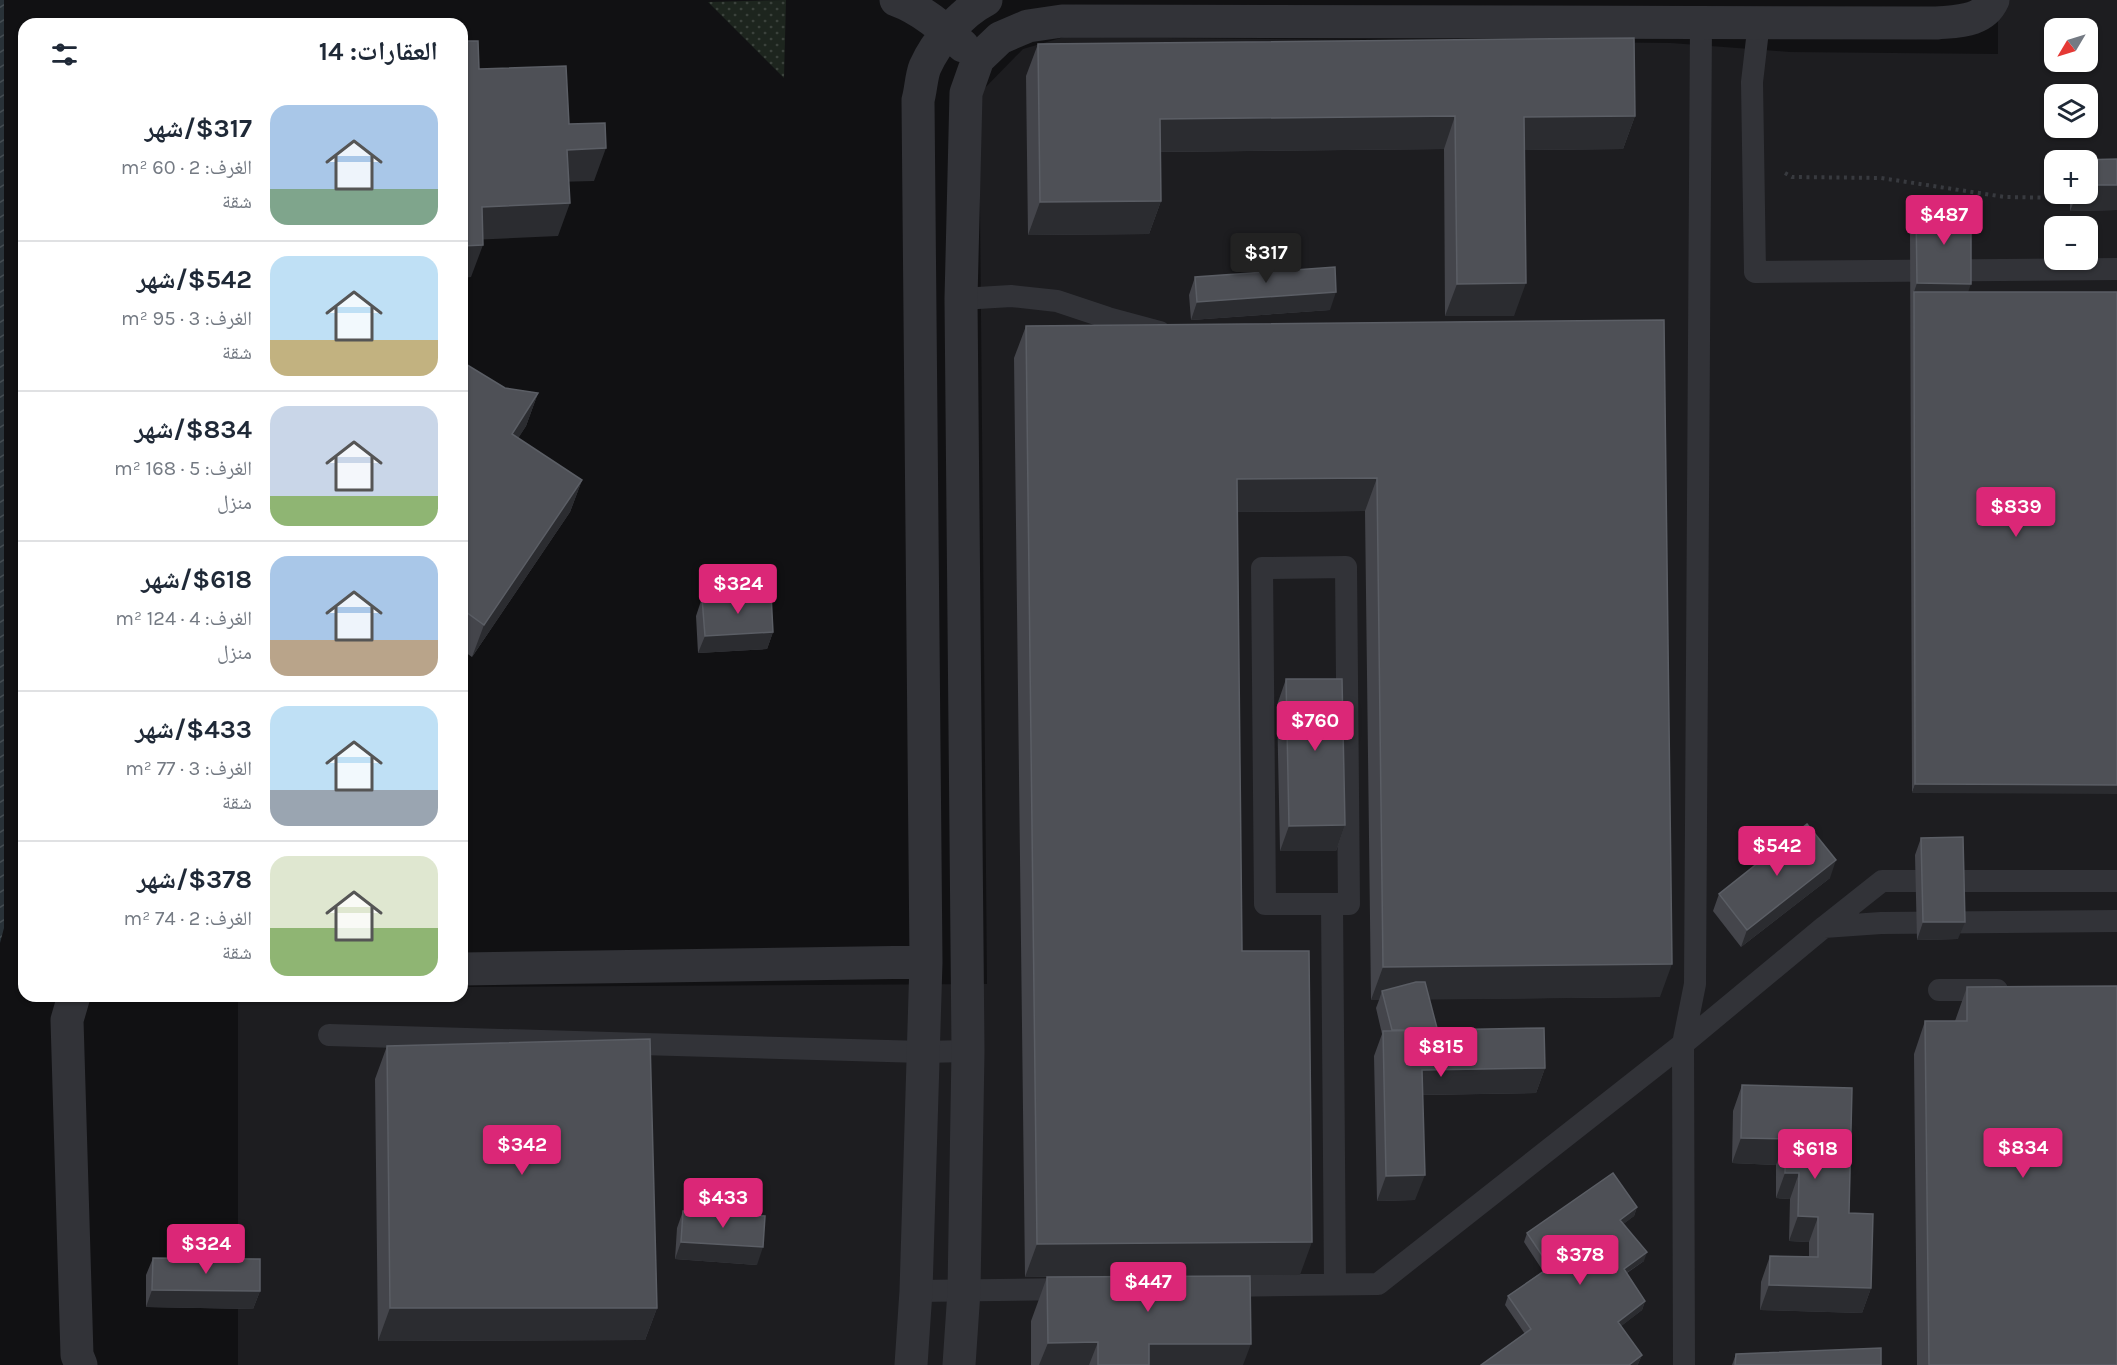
<!DOCTYPE html>
<html lang="ar">
<meta charset="utf-8">
<style>
:root{--surface:#fff;--page:#f6f6f7;--text:#1f2937;--muted:#747a83;--line:#e0e1e3;--accent:#db2777}
body{margin:0;font-family:Karla,"Noto Naskh Arabic",sans-serif;background:var(--page);color:var(--text);direction:rtl;height:100vh;display:flex;flex-direction:column;font-size:22px;white-space:nowrap}
*{box-sizing:border-box;margin:0}
p{font-size:20px;color:var(--muted)}
.icon{flex:none;width:33px;height:33px;fill:none;stroke:currentColor;stroke-width:2;stroke-linecap:round;stroke-linejoin:round}
.map{position:relative;flex:1;overflow:hidden;direction:ltr}
.side{position:absolute;left:18px;top:18px;width:450px;height:984px;display:flex;flex-direction:column;background:var(--surface);border-radius:18px;box-shadow:0 2px 4px #0004;direction:rtl}
.side>*{flex:none}
.needle{width:39px;rotate:232deg}
.controls{position:absolute;left:2044px;top:18px;display:grid;gap:12px}
.controls a{display:grid;place-items:center;width:54px;height:54px;border-radius:12px;background:var(--surface);box-shadow:0 2px 4px #0004;font-size:30px}
.price{position:absolute;translate:-50% -51px;padding:0 14px;border-radius:6px;background:var(--accent);color:#fff;font-size:20px;line-height:39px;filter:drop-shadow(0 2px 3px #0008)}
.price::after{content:'';position:absolute;left:50%;top:36px;width:18px;height:14px;margin-left:-9px;background:inherit;clip-path:polygon(0 0,100% 0,50% 100%)}
.price.selected{background:#222;color:#fff}
ul{padding:0;list-style:none}
li{display:flex;align-items:center;gap:18px;height:150px;padding:0 30px}
li+li{border-top:2px solid var(--line)}
li span{display:grid;place-items:center;flex:none;width:168px;height:120px;border-radius:18px;color:#555}
li>.icon{margin-inline-start:auto}
span .icon{width:72px;height:72px;fill:#fffc;stroke-width:1}
li b{font-size:26px}
h2{display:flex;justify-content:space-between;align-items:center;height:72px;padding:0 30px;font-size:26px}
.map>svg:first-child{display:block}
.built{fill:#1d1d20;fill-rule:evenodd}
.grass{fill:url(#grass-dots)}
.water{fill:url(#water-waves)}
.lines{fill:none;stroke-linecap:round;stroke-linejoin:round}
.path{stroke:#383a3f;stroke-width:4;stroke-dasharray:3 4.5;stroke-linecap:butt}
.lane{stroke:#323338;stroke-width:22}
.street{stroke:#323338;stroke-width:33}
.wall{fill:#44454b}
.shaded-wall{fill:#2b2c30}
.building{fill:#4e5056;stroke:#5b5e65;stroke-width:1.5}
</style>
<div class="map">
<svg width="2117" height="1365" viewBox="0 0 2117 1365">
<defs>
<pattern id="grass-dots" width="8" height="8" patternUnits="userSpaceOnUse" patternTransform="scale(1.5)"><rect width="8" height="8" fill="#1d251e"/><path d="M2 2h.1M6 6h.1" fill="none" stroke="#3b423c" stroke-width="1.8" stroke-linecap="round"/></pattern>
<pattern id="water-waves" width="16" height="10" patternUnits="userSpaceOnUse" patternTransform="scale(1.5)"><rect width="16" height="10" fill="#293238"/><path d="M0 5q4-4 8 0t8 0" fill="none" stroke="#454d52"/></pattern>
</defs>
<rect width="100%" height="100%" fill="#111113"/>
<path class="built" d="M1998 0H2117V1365H238V996H462V987L987 984 979 94 1023 49 1064 37 1671 43 1790 52 1998 54ZM2055 28H2088V62H2055ZM2055 94H2088V128H2055ZM2055 160H2088V194H2055ZM2055 226H2088V260H2055Z"/>
<path class="grass" d="M786 0 784 78 708 2Z"/>
<path class="water" d="M0 0H4V928L0 943Z"/>
<g class="lines">
<path class="path" d="M1785 173 1792 177 1881 178 2005 197 2070 198"/>
<path class="lane" d="M1759 22 1752 82 1755 272 2117 269
M961 299 1011 296 1057 301 1108 318 1160 332
M1346 567 1349 904H1265L1262 568Z
M1332 904 1335 1284
M1824 927 1881 923 2117 921
M1939 990H1997
M329 1035 923 1052 968 1051
M1219 1286 1378 1284 1683 1044 1824 927 1882 881H2117
M916 1291 1072 1289
M1684 1365 1683 1044 1695 984 1701 22"/>
<path class="street" d="M896 0C921 9 943 28 963 46
M462 969 926 962
M74 996 67 1020 77 1355 81 1365
M911 1365 916 1291 926 962 918 100C921 90 921 77 925 67 936 42 962 12 986 0
M959 1365 964 1291 968 1051 961 299 966 93 978 59 1000 38 1028 26 1062 21 1937 23C1958 21 1983 22 1993 0"/>
</g>
<path class="wall" d="M1038 44 1635 116 1623 149 1524 150 1514 316H1445L1444 149 1160 152 1161 201 1149 234 1028 235 1026 76Z
M2117 159V210L2070 211V194H2088Z
M1916 209 1968 292H2117L1912 793 1910 227Z
M1195 277 1330 310 1191 320 1189 295Z
M1664 320 1660 997 1429 999 1436 1030 1545 1068 1536 1093 1423 1095 1415 1200 1377 1201 1374 1056 1382 1034 1376 1008 1379 1000H1371L1365 511 1237 512 1242 951 1300 1275 1115 1276 1243 1365H1031V1321L1047 1277H1025L1014 358 1026 326Z
M462 367 505 388 538 393 526 426 518 438 582 480 570 512 472 657 462 650Z
M702 598 773 632 767 649 698 653 696 616Z
M1286 679 1345 825 1336 851H1280L1277 705Z
M1921 838 1958 939 1917 940 1915 855Z
M1830 878 1741 947 1713 911 1719 894Z
M1967 987 2117 1365H1917L1914 1054 1925 1021H1955Z
M387 1046 657 1308 645 1340 378 1341 375 1079Z
M1742 1085 1849 1213 1871 1288 1862 1313 1760 1310 1761 1282 1770 1256 1809 1257V1242L1789 1241 1790 1199 1776 1198V1165L1732 1163 1733 1111Z
M1637 1207 1634 1216 1623 1224 1644 1261 1627 1273 1645 1301 1642 1310 1621 1326 1642 1355 1638 1364 1637 1365H1481L1525 1334 1505 1305 1508 1296 1543 1271 1524 1242 1527 1233Z
M683 1211 757 1265 675 1259 677 1228Z
M153 1258 260 1291 253 1309 146 1307V1275Z
M1736 1354 1881 1365H1732Z"/>
<path class="shaded-wall" d="M1455 116 1444 149 1148 152 1160 119Z
M1635 116 1623 149 1512 150 1524 117Z
M606 148 594 181 555 182 567 150Z
M2088 185H2117V210L2070 211 2077 194H2088Z
M1161 201 1149 234 1028 235 1040 202Z
M570 203 558 236 471 240 482 207Z
M483 245 471 277 462 278V246Z
M1526 283 1514 316H1445L1457 284Z
M1917 283 1971 284 1965 301 1914 292Z
M1336 292 1330 310 1191 320 1197 302Z
M538 393 526 426 500 467 512 434Z
M1377 478 1365 511 1225 512 1237 479Z
M582 480 570 512 472 657 484 625Z
M773 632 767 649 698 653 705 636Z
M1915 784 2117 785V794L1912 793Z
M1345 825 1336 851H1280L1289 826Z
M1836 860 1830 878 1741 947 1747 930Z
M1923 922H1965L1958 939 1917 940Z
M1672 964 1660 997 1384 1000 1382 991 1379 1000H1371L1383 967Z
M1545 1068 1536 1093 1413 1095 1422 1070Z
M1741 1138 1786 1139 1776 1165 1732 1163Z
M1785 1173H1799L1790 1199 1776 1198Z
M1425 1175 1415 1200 1377 1201 1386 1176Z
M1637 1207 1634 1216 1617 1229 1620 1220Z
M1798 1216 1818 1217 1809 1242 1789 1241Z
M681 1242 763 1247 757 1265 675 1259Z
M1312 1242 1300 1275 1025 1277 1037 1244Z
M1647 1252 1644 1261 1620 1277 1624 1269Z
M1769 1285 1871 1288 1862 1313 1760 1310Z
M152 1290 260 1291 253 1309 146 1307Z
M1645 1301 1642 1310 1615 1331 1618 1322Z
M390 1308H657L645 1340 378 1341Z
M1098 1342 1089 1365H1039L1048 1343Z
M1149 1344H1251L1243 1365H1141Z
M1642 1355 1638 1364 1637 1365H1629Z"/>
<path class="building" d="M1634 38 1635 116 1524 117 1526 283 1457 284 1455 116 1160 119 1161 201 1040 202 1038 44Z
M462 41H478L479 69 566 66 569 124 605 123 606 148 567 150 570 203 482 207 483 245 462 246Z
M2117 159V185H2088V160H2079Z
M1916 209 1971 210V284L1917 283Z
M1335 267 1336 292 1197 302 1195 277Z
M1914 292H2117V785L1915 784Z
M1664 320 1672 964 1383 967 1377 478 1237 479 1242 951H1309L1312 1242 1037 1244 1026 326Z
M464 363 505 388 538 393 512 434 582 480 484 625 462 609V367Z
M771 594 773 632 705 636 702 598Z
M1286 679H1342L1345 825 1289 826Z
M1807 824 1836 860 1747 930 1719 894Z
M1963 837 1965 922H1923L1921 838Z
M1416 982H1425L1437 1028 1429 1030H1392L1382 991Z
M2117 986V1365H1929L1925 1021H1967V987Z
M1544 1028 1545 1068 1422 1070 1425 1175 1386 1176 1383 1031Z
M650 1039 657 1308H390L387 1046Z
M1742 1085 1852 1088 1849 1213 1873 1214 1871 1288 1769 1285 1770 1256 1818 1257V1217L1798 1216 1799 1173H1785L1786 1139 1741 1138Z
M1613 1173 1637 1207 1620 1220 1647 1252 1624 1269 1645 1301 1618 1322 1642 1355 1629 1365H1481L1531 1329 1508 1296 1550 1267 1527 1233Z
M683 1211 765 1216 763 1247 681 1242Z
M153 1258 260 1259V1291L152 1290Z
M1250 1276 1251 1344H1149V1365H1098V1342L1048 1343 1047 1277Z
M1881 1348V1365H1735L1736 1354Z"/>
</svg>
<div class="controls">
<a><svg class="needle" viewBox="-14 -14 28 28"><path d="M0-13l5 13h-10z" fill="#e53935"/><path d="M0 13l5-13h-10z" fill="#747a83"/></svg></a>
<a><svg class="icon" aria-label="layers" viewBox="0 0 24 24"><path d="M12 4l9 5-9 5-9-5zM3 14l9 5 9-5"/></svg></a>
<a>+</a>
<a>−</a>
</div>
<b class="price" style="left:1944px;top:246px">$487</b>
<b class="price selected" style="left:1266px;top:284px">$317</b>
<b class="price" style="left:2016px;top:538px">$839</b>
<b class="price" style="left:738px;top:615px">$324</b>
<b class="price" style="left:1315px;top:752px">$760</b>
<b class="price" style="left:1777px;top:877px">$542</b>
<b class="price" style="left:1441px;top:1078px">$815</b>
<b class="price" style="left:522px;top:1176px">$342</b>
<b class="price" style="left:2023px;top:1179px">$834</b>
<b class="price" style="left:1815px;top:1180px">$618</b>
<b class="price" style="left:723px;top:1229px">$433</b>
<b class="price" style="left:206px;top:1275px">$324</b>
<b class="price" style="left:1580px;top:1286px">$378</b>
<b class="price" style="left:1148px;top:1313px">$447</b>
<section class="side">
<h2>العقارات: 14<svg class="icon" aria-label="filters" viewBox="0 0 24 24"><path d="M4 7h16M4 17h16"/><circle cx="9" cy="7" r="2"/><circle cx="15" cy="17" r="2"/></svg></h2>
<ul>
<li><span style="background:linear-gradient(#a9c7e8 70%,#7fa58c 0)"><svg class="icon" aria-label="home" viewBox="0 0 24 24"><path d="M3 11l9-7 9 7M6 9v11h12V9"/></svg></span><div><b>$317/شهر</b><p>الغرف: 2 · 60 m²</p><p>شقة</p></div></li>
<li><span style="background:linear-gradient(#bfe0f5 70%,#c2b280 0)"><svg class="icon" aria-label="home" viewBox="0 0 24 24"><path d="M3 11l9-7 9 7M6 9v11h12V9"/></svg></span><div><b>$542/شهر</b><p>الغرف: 3 · 95 m²</p><p>شقة</p></div></li>
<li><span style="background:linear-gradient(#c9d6e8 75%,#8fb573 0)"><svg class="icon" aria-label="home" viewBox="0 0 24 24"><path d="M3 11l9-7 9 7M6 9v11h12V9"/></svg></span><div><b>$834/شهر</b><p>الغرف: 5 · 168 m²</p><p>منزل</p></div></li>
<li><span style="background:linear-gradient(#a9c7e8 70%,#b9a48a 0)"><svg class="icon" aria-label="home" viewBox="0 0 24 24"><path d="M3 11l9-7 9 7M6 9v11h12V9"/></svg></span><div><b>$618/شهر</b><p>الغرف: 4 · 124 m²</p><p>منزل</p></div></li>
<li><span style="background:linear-gradient(#bfe0f5 70%,#9aa5b1 0)"><svg class="icon" aria-label="home" viewBox="0 0 24 24"><path d="M3 11l9-7 9 7M6 9v11h12V9"/></svg></span><div><b>$433/شهر</b><p>الغرف: 3 · 77 m²</p><p>شقة</p></div></li>
<li><span style="background:linear-gradient(#dfe7d0 60%,#8fb573 0)"><svg class="icon" aria-label="home" viewBox="0 0 24 24"><path d="M3 11l9-7 9 7M6 9v11h12V9"/></svg></span><div><b>$378/شهر</b><p>الغرف: 2 · 74 m²</p><p>شقة</p></div></li>
</ul>
</section>
</div>
